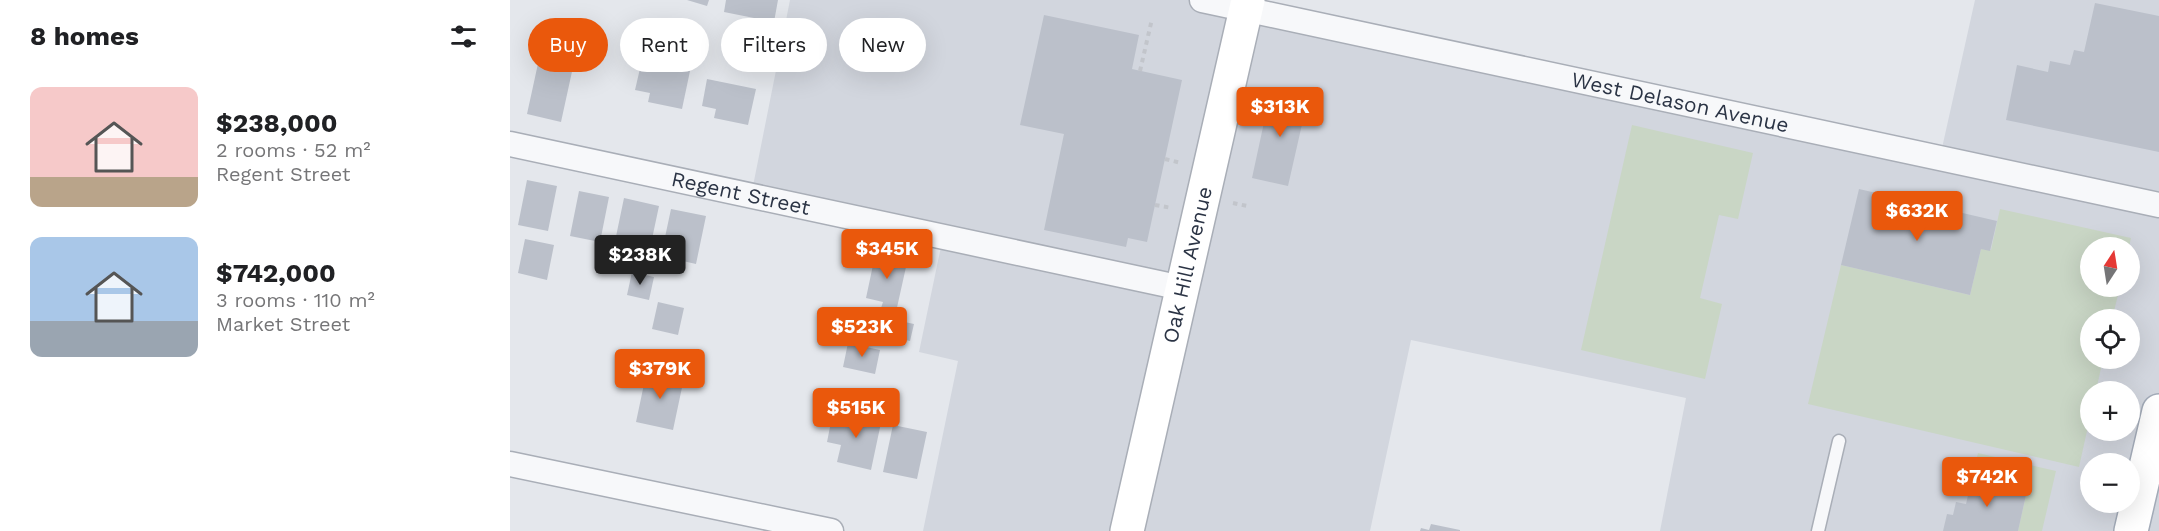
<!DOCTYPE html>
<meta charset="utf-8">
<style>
:root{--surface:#fff;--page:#f2f2f2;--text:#202124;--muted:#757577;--accent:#ea580c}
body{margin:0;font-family:"Work Sans",sans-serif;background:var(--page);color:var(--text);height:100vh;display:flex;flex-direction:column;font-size:22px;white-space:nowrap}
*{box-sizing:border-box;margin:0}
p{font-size:20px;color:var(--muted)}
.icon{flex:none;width:33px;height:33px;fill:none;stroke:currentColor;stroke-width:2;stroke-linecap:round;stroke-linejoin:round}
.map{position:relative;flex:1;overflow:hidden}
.panel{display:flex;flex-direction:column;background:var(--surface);width:510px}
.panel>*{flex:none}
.banner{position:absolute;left:18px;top:18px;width:570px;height:54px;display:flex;gap:12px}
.needle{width:39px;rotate:12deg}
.fabs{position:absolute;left:1570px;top:237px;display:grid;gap:12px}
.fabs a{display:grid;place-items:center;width:60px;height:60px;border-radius:50%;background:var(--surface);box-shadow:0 6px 24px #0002;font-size:30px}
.price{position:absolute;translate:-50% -51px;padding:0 14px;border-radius:6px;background:var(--accent);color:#fff;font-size:20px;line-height:39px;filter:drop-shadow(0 2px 3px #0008)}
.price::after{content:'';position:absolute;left:50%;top:36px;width:18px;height:14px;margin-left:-9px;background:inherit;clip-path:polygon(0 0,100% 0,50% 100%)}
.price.selected{background:#222;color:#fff}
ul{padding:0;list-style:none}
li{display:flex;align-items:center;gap:18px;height:150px;padding:0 30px}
li span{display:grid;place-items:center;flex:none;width:168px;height:120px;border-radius:12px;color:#555}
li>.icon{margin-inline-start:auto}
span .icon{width:72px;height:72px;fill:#fffc;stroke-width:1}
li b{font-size:26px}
h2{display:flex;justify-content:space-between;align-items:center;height:72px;padding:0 30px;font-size:26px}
.tag{padding:0 21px;border-radius:27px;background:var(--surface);box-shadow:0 6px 24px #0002;font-size:21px;line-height:54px}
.tag.selected{background:var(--accent);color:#fff}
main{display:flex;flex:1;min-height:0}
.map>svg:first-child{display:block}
.built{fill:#d2d6de;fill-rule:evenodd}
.green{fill:#c9d6c5}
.building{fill:#bbc0ca}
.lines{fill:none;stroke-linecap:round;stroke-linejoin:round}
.lane-casing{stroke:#a9aeb7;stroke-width:15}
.street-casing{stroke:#a9aeb7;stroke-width:27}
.secondary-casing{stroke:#a9aeb7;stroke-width:36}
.primary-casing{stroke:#a3abb8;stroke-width:36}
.path{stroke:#c2c5cb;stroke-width:4;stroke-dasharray:4.5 4.5;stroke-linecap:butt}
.lane{stroke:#f7f8fa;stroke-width:12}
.street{stroke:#f7f8fa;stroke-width:24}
.secondary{stroke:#fff;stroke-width:33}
.primary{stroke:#fff;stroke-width:33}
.labels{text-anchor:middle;stroke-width:4.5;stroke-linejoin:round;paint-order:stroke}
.street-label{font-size:21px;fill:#2b3445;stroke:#f4f6f9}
</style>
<main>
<section class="panel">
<h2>8 homes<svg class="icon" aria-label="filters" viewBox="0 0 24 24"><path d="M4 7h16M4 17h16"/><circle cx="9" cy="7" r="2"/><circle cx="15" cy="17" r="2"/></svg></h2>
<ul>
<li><span style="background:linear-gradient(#f6c9c9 75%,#b9a48a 0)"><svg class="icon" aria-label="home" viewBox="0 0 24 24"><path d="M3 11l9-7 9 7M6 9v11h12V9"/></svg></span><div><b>$238,000</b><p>2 rooms · 52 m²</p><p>Regent Street</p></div></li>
<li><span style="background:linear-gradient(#a9c7e8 70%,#9aa5b1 0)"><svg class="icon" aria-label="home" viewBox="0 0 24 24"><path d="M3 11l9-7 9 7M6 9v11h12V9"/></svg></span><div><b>$742,000</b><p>3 rooms · 110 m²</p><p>Market Street</p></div></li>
</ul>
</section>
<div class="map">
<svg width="1649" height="531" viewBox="0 0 1649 531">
<rect width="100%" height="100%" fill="#e4e7ec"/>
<path class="built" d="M280 0H738L1430 157 1465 0H1649V531H1150L1176 398 901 340 860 531H413L448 361 409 352 433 237 241 196ZM1581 248H1620V286H1581ZM1581 320H1620V358H1581ZM1581 392H1620V430H1581ZM1581 464H1620V502H1581Z"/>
<path class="green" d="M1122 125 1243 153 1228 219 1209 215 1190 298 1212 304 1195 379 1071 350Z
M1490 209 1621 238 1619 247 1581 248V286L1610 287 1602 319 1581 320V358L1593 359 1586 391 1581 392V413L1569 467 1298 404 1331 265 1460 295 1471 249 1481 250Z
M1468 453 1546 471 1532 531H1508L1516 495 1487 488 1490 476 1464 470Z"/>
<path class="building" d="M177 0H199L197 6Z
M216 0H268L264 22 214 12Z
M1585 3 1649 16V152L1496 120 1507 65 1538 72 1540 61 1560 65 1564 50 1574 52Z
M534 15 629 35 622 69 672 80 637 242 618 238 616 247 534 230 554 134 510 125Z
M29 59 63 67 51 122 17 114Z
M132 60 180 71 172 109 138 102 140 93 125 90Z
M197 79 246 89 238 125 204 118 206 109 192 106Z
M761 90 798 98 778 186 742 178Z
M17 180 47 186 38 231 8 225Z
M1349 189 1487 221 1480 251 1471 249 1460 295 1331 265Z
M69 191 99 197 90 242 60 236Z
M114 198 149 206 139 253 104 246Z
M161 209 196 216 186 264 151 256Z
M15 239 44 245 37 280 8 273Z
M366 251 398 258 386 312 371 308 373 302 356 298Z
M122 272 144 277 139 300 117 295Z
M148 302 174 308 168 335 142 329Z
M390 321 404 324 400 341 386 338Z
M338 343 370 350 365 374 333 367Z
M137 370 174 378 163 430 126 422Z
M336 411 372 418 361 470 327 462 331 445 317 442 321 422 333 425Z
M383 425 417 432 407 479 373 472Z
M1464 470 1490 476 1487 488 1516 495 1508 531H1433L1437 514 1443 515 1446 502 1456 504Z
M921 524 950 530V531H910L911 528 919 530Z"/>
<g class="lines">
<g class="lane-casing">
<path id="lane" d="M1308 531 1329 441"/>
</g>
<g class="street-casing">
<g id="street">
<path id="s1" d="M692 0 1649 205"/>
<path id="s2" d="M0 144 672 288"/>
<path d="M0 464 321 531"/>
</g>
</g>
<g class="secondary-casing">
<g id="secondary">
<path id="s3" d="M617 531 738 0"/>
</g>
</g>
<g class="primary-casing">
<path id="primary" d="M1621 531 1649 411"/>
</g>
<path class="path" d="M630 71 642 19
M655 159 671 163
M723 203 737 206
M645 205 662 208"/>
<use href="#lane" class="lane"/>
<use href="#street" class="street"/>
<use href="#secondary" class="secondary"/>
<use href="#primary" class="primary"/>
</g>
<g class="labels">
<g class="street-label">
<text dy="7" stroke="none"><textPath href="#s1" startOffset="489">West Delason Avenue</textPath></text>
<text dy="7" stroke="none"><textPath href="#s2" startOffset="236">Regent Street</textPath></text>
<text dy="7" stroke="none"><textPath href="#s3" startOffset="273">Oak Hill Avenue</textPath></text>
</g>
</g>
</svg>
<div class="fabs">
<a><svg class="needle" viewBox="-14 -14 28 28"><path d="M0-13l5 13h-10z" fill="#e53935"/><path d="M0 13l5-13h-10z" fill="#757577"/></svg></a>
<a><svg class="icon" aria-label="locate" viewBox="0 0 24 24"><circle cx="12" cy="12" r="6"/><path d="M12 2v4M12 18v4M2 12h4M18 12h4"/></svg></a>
<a>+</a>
<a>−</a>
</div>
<b class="price" style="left:770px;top:138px">$313K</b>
<b class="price" style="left:1407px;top:242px">$632K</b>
<b class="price" style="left:377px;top:280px">$345K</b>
<b class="price selected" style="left:130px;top:286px">$238K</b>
<b class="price" style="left:352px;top:358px">$523K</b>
<b class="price" style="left:150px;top:400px">$379K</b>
<b class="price" style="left:346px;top:439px">$515K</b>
<b class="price" style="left:1477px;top:508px">$742K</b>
<div class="banner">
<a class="tag selected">Buy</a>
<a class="tag">Rent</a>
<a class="tag">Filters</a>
<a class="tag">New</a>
</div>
</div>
</main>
